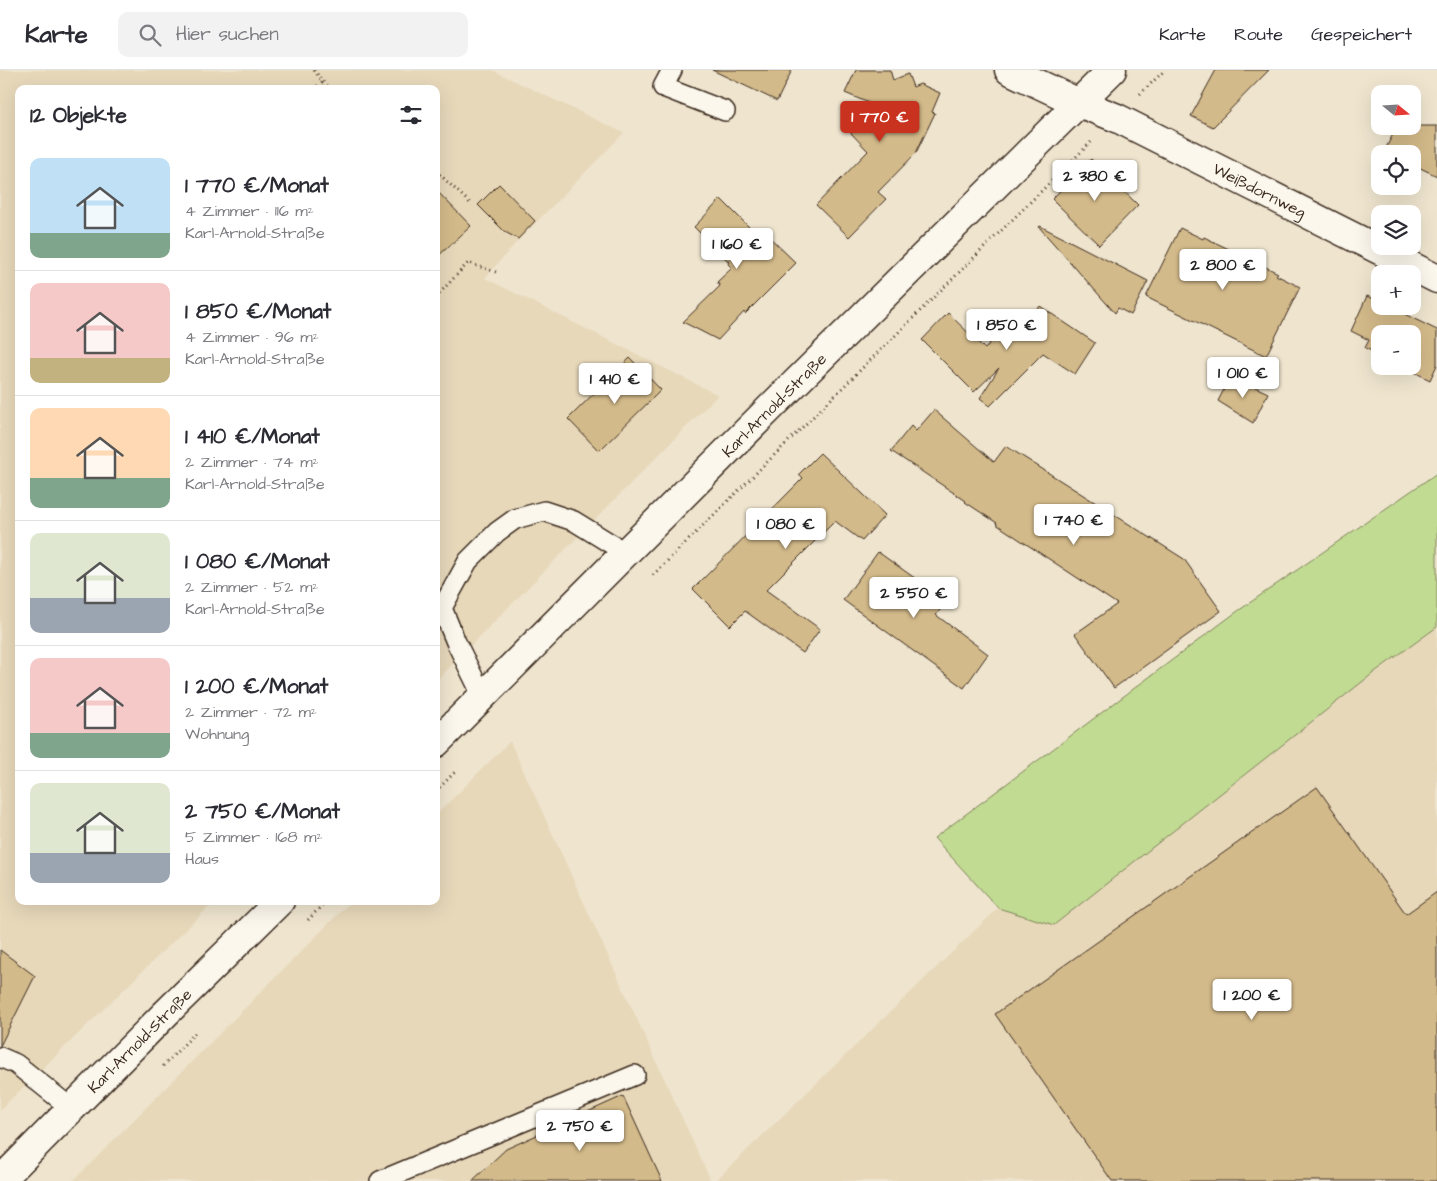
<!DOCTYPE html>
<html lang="de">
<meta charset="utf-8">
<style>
:root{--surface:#fff;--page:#f2f2f3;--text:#2b2b33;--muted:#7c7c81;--line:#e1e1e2;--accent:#c8321e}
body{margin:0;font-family:"Architects Daughter",sans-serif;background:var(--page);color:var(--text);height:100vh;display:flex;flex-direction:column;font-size:19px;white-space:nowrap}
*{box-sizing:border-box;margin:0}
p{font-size:16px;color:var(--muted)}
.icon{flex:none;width:28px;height:28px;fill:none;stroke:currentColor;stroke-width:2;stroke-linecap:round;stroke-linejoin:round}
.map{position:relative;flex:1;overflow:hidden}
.panel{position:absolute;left:15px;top:15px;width:425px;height:820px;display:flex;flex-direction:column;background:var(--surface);border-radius:10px;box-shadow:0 5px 20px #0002}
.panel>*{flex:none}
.needle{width:32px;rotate:108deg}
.controls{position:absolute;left:1371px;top:15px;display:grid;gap:10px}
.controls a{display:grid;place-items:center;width:50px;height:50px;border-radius:10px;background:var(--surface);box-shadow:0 5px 20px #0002;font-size:25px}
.price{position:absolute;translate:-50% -42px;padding:0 11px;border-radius:5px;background:#fff;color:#222;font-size:16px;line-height:32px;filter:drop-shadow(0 1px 2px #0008)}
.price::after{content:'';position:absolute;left:50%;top:30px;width:15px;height:11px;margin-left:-8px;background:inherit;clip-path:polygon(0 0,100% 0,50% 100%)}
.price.current{background:var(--accent);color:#fff}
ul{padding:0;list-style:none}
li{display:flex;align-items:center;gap:15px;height:125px;padding:0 15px}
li+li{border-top:1px solid var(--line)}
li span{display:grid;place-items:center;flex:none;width:140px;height:100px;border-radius:10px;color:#555}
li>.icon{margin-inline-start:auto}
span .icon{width:60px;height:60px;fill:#fffc;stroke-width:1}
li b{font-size:21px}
h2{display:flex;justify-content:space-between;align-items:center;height:60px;padding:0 15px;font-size:21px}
header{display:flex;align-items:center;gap:30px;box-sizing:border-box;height:70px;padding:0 25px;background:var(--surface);border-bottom:1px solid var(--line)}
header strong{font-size:24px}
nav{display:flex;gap:28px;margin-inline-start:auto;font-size:18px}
.search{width:350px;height:45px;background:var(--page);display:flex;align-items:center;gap:12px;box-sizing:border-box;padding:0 18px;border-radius:10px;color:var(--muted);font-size:19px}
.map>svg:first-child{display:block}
.built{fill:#e7d8ba}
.green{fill:#c1db92;stroke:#7e8258}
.building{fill:#d3ba8a;stroke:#3b2a1e}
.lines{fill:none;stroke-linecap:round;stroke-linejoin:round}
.lane-casing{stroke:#3b2a1e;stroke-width:22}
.street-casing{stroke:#3b2a1e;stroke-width:31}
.secondary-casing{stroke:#3b2a1e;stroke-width:31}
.path{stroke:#3b2a1e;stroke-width:3;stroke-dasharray:1 4;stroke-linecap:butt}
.lane{stroke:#fbf7ec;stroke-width:19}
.street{stroke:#fbf7ec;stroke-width:28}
.secondary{stroke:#fbf7ec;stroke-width:28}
.labels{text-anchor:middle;stroke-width:4;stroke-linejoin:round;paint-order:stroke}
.street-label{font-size:16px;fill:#3b2a1e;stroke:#fbf7ec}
</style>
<header>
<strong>Karte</strong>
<div class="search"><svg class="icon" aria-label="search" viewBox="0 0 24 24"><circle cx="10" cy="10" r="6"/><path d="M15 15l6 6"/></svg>Hier suchen</div>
<nav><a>Karte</a><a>Route</a><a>Gespeichert</a></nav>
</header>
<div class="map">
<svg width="1437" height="1111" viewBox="0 0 1437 1111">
<rect width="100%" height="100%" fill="#efe5cf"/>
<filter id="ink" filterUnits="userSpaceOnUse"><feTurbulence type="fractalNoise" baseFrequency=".02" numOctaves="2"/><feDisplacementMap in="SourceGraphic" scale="10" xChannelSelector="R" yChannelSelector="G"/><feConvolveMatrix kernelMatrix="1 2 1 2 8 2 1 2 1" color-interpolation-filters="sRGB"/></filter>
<g filter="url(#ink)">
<path class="built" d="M0 0H492L624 63 516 173 485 208 718 325 436 611V19H19V831H215L0 1040Z
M1437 557V1111H715L998 838 1054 855 1376 601Z
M510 671 711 1111H73L351 831H436V745Z"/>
<path class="green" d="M1437 403V557L1376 601 1054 855 998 838 934 768 1235 543Z"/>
<path class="building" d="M712 0H792L777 31Z
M856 0H890L893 10 908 4 913 17 920 14 940 23 932 42 935 43 916 83 878 122 886 129 849 167 816 135 868 81 850 62 876 36 845 23Z
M1216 0H1269L1213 57 1191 46Z
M1397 56H1437V106L1412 94V84H1393L1385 80Z
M1091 89 1138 135 1099 175 1052 129Z
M499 114 535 151 518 169 505 162 478 135Z
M436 120 471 156 436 188Z
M721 129 760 168 765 163 796 193 745 244 744 242 718 270 683 252 720 216 717 212 732 198 728 194 729 192 694 157Z
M1040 156 1148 211 1131 245 1118 238 1115 243 1039 157Z
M1180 158 1203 169 1204 167 1278 203 1276 205 1300 217 1266 286 1146 227Z
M1367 226 1380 232V236H1388L1437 260V295L1430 310 1402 296H1412V264H1380V285L1365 278 1369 270 1351 261Z
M1040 236 1095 273 1075 304 1043 283 990 336 980 328 999 298 974 322 922 270 948 243 985 279 1007 251 1021 265Z
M630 288 661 320 599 381 568 349Z
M1231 306 1268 323 1253 353 1218 331Z
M934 340 994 392 1006 376 1184 489 1221 541 1114 618 1075 564 1117 534 996 454 997 453 965 432 966 431 891 381 911 356 916 361Z
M820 383 885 445 862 471 835 451 766 520 820 559 803 583 745 541 730 556 693 519 803 408 799 404Z
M878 482 947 531 936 545 988 584 964 618 843 530Z
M1317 717 1406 844 1437 822V1111H1112L995 944Z
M0 880 35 906 0 976Z
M623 1026 662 1111H472L506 1079Z"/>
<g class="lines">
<g class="lane-casing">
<path id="lane" d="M672 0 663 17 725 41
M483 627 456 572 442 538 468 491 497 462 515 449 544 441 574 451 626 483
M0 987 16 994 72 1039
M380 1111 635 1005"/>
</g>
<g class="street-casing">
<g id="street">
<path id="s1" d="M1009 0 1079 33 1117 48 1437 209"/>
</g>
</g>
<g class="secondary-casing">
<g id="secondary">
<path id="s2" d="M436 673 771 337 1112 0"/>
<path id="s3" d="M0 1111 165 944 280 831"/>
</g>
</g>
<path class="path" d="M314 0 323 12 331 19
M313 19 323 12
M1140 24 1165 0
M436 101 471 134
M436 227 468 193 496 202
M653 505 1091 72
M436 721 457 700
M308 850 326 831
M163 996 197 961"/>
<use href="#lane" class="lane"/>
<use href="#street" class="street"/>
<use href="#secondary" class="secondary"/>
</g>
</g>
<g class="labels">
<g class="street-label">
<text dy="6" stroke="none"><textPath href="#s1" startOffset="278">Weißdornweg</textPath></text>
<text dy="6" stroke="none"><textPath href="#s2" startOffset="478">Karl-Arnold-Straße</textPath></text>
<text dy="6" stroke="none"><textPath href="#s3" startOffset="198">Karl-Arnold-Straße</textPath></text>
</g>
</g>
</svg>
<div class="controls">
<a><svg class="needle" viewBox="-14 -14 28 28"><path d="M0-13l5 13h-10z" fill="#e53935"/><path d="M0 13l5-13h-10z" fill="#7c7c81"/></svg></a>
<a><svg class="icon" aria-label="locate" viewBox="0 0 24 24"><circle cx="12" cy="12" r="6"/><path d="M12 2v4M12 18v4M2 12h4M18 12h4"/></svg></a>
<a><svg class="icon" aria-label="layers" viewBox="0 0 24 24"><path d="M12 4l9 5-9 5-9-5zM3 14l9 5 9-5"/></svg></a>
<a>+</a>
<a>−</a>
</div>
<b class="price current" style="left:880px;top:73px">1 770 €</b>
<b class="price" style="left:1095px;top:132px">2 380 €</b>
<b class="price" style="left:737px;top:200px">1 160 €</b>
<b class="price" style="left:1223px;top:221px">2 800 €</b>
<b class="price" style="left:1007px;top:281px">1 850 €</b>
<b class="price" style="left:1243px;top:329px">1 010 €</b>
<b class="price" style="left:615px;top:335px">1 410 €</b>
<b class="price" style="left:1074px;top:476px">1 740 €</b>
<b class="price" style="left:786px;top:480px">1 080 €</b>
<b class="price" style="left:914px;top:549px">2 550 €</b>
<b class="price" style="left:1252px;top:951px">1 200 €</b>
<b class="price" style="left:580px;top:1082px">2 750 €</b>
<section class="panel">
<h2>12 Objekte<svg class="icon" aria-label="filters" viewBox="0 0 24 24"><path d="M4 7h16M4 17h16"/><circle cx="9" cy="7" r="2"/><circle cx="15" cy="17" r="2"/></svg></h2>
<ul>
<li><span style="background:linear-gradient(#bfe0f5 75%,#7fa58c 0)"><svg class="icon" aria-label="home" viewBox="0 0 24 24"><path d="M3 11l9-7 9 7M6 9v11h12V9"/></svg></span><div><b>1 770 €/Monat</b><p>4 Zimmer · 116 m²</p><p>Karl-Arnold-Straße</p></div></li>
<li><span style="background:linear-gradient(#f6c9c9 75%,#c2b280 0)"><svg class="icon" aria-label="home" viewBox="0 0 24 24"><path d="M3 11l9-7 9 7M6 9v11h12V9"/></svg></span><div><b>1 850 €/Monat</b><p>4 Zimmer · 96 m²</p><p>Karl-Arnold-Straße</p></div></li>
<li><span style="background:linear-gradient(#ffd9b3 70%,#7fa58c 0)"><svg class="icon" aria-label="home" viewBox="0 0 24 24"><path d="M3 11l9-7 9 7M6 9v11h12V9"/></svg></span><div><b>1 410 €/Monat</b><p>2 Zimmer · 74 m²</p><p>Karl-Arnold-Straße</p></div></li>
<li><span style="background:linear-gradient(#dfe7d0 65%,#9aa5b1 0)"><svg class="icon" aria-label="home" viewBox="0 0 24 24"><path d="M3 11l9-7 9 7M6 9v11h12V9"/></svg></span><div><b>1 080 €/Monat</b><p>2 Zimmer · 52 m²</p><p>Karl-Arnold-Straße</p></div></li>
<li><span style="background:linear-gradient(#f6c9c9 75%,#7fa58c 0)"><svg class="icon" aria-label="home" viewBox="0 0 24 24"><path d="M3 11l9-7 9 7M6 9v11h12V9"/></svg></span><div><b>1 200 €/Monat</b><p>2 Zimmer · 72 m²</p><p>Wohnung</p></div></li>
<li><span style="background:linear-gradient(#dfe7d0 70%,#9aa5b1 0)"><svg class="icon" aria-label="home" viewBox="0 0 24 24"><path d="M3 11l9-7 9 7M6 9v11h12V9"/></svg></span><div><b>2 750 €/Monat</b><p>5 Zimmer · 168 m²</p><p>Haus</p></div></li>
</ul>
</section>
</div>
